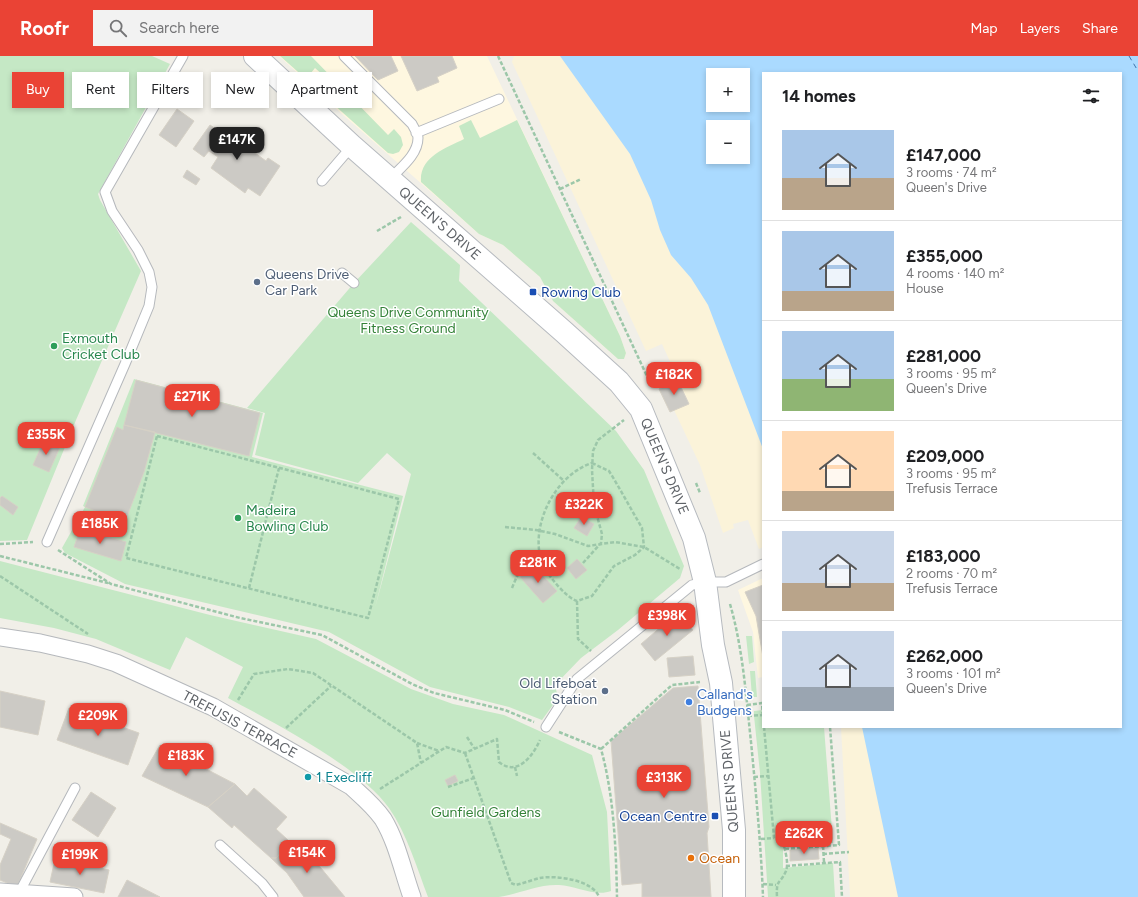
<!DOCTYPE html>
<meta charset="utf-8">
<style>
:root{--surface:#fff;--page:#f2f2f2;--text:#202124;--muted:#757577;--line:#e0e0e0;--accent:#ea4335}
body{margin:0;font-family:Figtree,sans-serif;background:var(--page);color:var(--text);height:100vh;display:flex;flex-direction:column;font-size:15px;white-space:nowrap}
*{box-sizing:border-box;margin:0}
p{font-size:13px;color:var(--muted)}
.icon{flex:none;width:22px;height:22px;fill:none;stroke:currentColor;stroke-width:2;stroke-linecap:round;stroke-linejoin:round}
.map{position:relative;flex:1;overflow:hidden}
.side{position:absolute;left:762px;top:16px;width:360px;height:656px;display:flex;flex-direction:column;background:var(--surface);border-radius:0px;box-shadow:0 2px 6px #0003}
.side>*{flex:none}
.banner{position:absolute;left:12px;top:16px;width:380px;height:36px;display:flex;gap:8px}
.buttons{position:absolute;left:706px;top:12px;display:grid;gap:8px}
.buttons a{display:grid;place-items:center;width:44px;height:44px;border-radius:0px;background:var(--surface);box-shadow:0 2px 6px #0003;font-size:20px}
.price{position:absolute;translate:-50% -34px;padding:0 9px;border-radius:8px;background:var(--accent);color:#fff;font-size:13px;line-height:26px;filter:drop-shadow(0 1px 2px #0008)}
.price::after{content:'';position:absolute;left:50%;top:24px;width:12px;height:9px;margin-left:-6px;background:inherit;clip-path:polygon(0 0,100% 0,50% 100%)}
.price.selected{background:#222;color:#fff}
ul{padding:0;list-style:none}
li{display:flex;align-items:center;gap:12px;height:100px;padding:0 20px}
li+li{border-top:1px solid var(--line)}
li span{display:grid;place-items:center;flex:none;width:112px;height:80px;border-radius:0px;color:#555}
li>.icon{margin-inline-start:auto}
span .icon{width:48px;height:48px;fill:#fffc;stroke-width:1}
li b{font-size:17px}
h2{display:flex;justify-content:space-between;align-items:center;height:48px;padding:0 20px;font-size:17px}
.pill{padding:0 14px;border-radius:0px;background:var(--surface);box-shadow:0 2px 6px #0003;font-size:14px;line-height:36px}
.pill.selected{background:var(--accent);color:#fff}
header{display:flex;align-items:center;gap:24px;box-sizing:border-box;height:56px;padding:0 20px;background:var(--accent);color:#fff}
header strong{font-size:19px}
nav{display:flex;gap:22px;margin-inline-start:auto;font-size:14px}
.search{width:280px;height:36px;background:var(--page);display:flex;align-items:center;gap:10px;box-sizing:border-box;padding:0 14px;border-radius:0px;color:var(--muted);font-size:15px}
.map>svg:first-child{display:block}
.commercial{fill:#fef7e0}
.green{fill:#c5e8c5}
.sand{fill:#fbf3d9;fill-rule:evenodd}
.water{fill:#aadaff;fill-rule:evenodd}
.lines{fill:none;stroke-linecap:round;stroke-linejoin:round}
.ferry{stroke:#4174aa;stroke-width:1;stroke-dasharray:5 4;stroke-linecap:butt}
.building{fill:#cccac5;stroke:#d6d1c6}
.lane-casing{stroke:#b5b8bc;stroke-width:11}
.street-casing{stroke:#b5b8bc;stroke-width:19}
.secondary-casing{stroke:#b6babf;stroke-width:24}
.path{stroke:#9cc7a9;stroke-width:2.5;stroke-dasharray:4 2;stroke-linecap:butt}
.lane{stroke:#fff;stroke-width:9}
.street{stroke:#fff;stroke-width:17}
.secondary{stroke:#fff;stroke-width:22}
.service-dot{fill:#5c6f8a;stroke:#fff;stroke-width:1.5}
.transit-dot{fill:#1a4fb4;stroke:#fff;stroke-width:1.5}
.leisure-dot{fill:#2e9e5b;stroke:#fff;stroke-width:1.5}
.shop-dot{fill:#3f7fe0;stroke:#fff;stroke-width:1.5}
.culture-dot{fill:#0f9aa8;stroke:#fff;stroke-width:1.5}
.food-dot{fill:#e8710a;stroke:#fff;stroke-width:1.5}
.labels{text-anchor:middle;stroke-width:3;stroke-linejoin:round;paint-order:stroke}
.street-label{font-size:14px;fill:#5f6368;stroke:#fff}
.service-label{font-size:14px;fill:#4e5e75;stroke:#fff;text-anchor:start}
.transit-label{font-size:14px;fill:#164399;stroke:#fff;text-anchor:start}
.park-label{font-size:14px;fill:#348238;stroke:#fff}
.leisure-label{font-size:14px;fill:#27864d;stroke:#fff;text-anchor:start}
.shop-label{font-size:14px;fill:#366cbe;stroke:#fff;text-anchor:start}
.culture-label{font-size:14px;fill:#0d838f;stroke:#fff;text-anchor:start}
.food-label{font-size:14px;fill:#c56008;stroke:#fff;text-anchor:start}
</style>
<header>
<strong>Roofr</strong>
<div class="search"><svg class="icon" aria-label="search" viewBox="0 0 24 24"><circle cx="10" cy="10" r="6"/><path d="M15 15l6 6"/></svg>Search here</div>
<nav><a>Map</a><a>Layers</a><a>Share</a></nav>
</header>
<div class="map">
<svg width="1138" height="841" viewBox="0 0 1138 841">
<rect width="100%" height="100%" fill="#f1efe8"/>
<path class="commercial" d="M279 0H487L620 280 626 297 624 303H618L553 245 540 221 503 189 479 178 342 58Z
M763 522V621L758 622 753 576 738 534Z"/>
<path class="green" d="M0 0H152L170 8 98 138 100 144 141 215 76 364 27 484 0 485Z
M280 0H311L388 79 394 73 401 81 403 89 399 96 393 98 388 97 314 31 324 20 315 12 306 23Z
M471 64 480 82 517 64 620 280 626 297 624 303H618L553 245 540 221 503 189 479 178 421 126C419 101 446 92 464 83L459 70Z
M411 166 460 209 459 225 616 375 644 414 684 510 680 522 618 574 581 602 555 629 558 642 542 664 509 651 430 631 329 576 125 528 65 497 62 492 85 451 83 450 134 323 263 357 252 401 403 440 375 552 411 418 387 397 358 427 255 399 265 357 247 352 354 227Z
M0 505 210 559 316 583 411 633 453 648 504 659 592 699 607 756 611 835C596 841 576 830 559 829 538 828 519 838 499 841 476 841 451 841 428 841 417 812 407 778 389 752 359 710 274 667 228 642L243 611 186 581 170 614 96 583 54 572 0 562Z
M746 580H752L754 606 749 608Z
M750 615H755L757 641H752Z
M763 654V671H824L833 787 783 791V812L833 807 835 841H768L760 717 754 660V655Z"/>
<path class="sand" d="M514 0H804L763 17V491L759 493 748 464 733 468 734 472 723 477 700 409 674 354 689 347 662 288 646 295 512 6ZM713 19H743V49H713ZM713 71H743V101H713Z
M841 671H999L1043 841H850Z"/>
<path class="water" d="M560 0H1138V841H898L862 671H1121V17H763V393L708 249 691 222 671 199 660 174 651 144 630 98ZM713 19H743V49H713ZM713 71H743V101H713Z"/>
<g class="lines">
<path class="ferry" d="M1129 0 1138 15"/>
</g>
<path class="building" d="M355 0H391L398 15 378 24Z
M401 0H452L457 12 437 21 439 26 417 35Z
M177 53 194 65 176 91 159 79Z
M210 69 223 78 225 75 266 105 268 102 280 110 260 140 248 132 245 137 211 112 218 101 209 95 204 101 193 93Z
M187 114 200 123 196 129 183 121Z
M136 324 260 357 249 400 124 369Z
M678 325 689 348 670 356 659 333Z
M124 369 155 376 144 416 125 466 85 451 117 371 123 374Z
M44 384 60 391 49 416 33 409Z
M2 440 18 451 13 459 0 449V442Z
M581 461 594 468 587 480 574 472Z
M80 473 126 486 121 505 74 491Z
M577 503 587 514 576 523 567 512Z
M533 509 557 535 543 547 520 521Z
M763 529V601L756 560 745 536Z
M677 557 693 574 655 605 641 588Z
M693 600 695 619 669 621 667 602Z
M698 630 709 771 707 777 711 841H642V827L622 829 611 685 673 632Z
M0 635 45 645 38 679 0 671Z
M69 652 139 677 128 709 57 684Z
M160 689 235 728 208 751 142 720Z
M455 719 458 725 448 730 445 724Z
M235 728 247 740 254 732 287 761 276 773 288 784V789L276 802H271L234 769 232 772 208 751Z
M91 736 116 752 98 781 72 764Z
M0 767 37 783 17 831 0 824V809L11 783 0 778Z
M288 789 297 798 306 794 345 841H304L287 817 271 802H276Z
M818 792 819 803 790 805V794Z
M55 803 109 814 104 837 50 826Z
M127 824 160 841H118Z"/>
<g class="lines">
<g class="lane-casing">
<path id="lane" d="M344 0 412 68C414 72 418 78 418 82 418 99 400 112 390 123
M416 77 499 43
M322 125 352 90
M342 217 354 227
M47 486 125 308 149 250 152 231 149 216 138 194 112 155 105 136 183 0
M546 671 577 623 692 529 705 526H726L763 508
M220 789 262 827 273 841
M19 837 75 732"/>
</g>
<g class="street-casing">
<path id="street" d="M0 581 40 587 88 598 116 607 213 651 351 730C362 740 374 750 383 763 397 786 403 816 412 841
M0 836 74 841"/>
</g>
<g class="secondary-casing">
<path id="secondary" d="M255 0 352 90 564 276 619 326 641 353 694 482 705 526 713 589 721 627 734 774V841"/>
</g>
<path class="path" d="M498 0 652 331
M560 133 581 123
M377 175 401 161
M157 380 399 443 368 562 126 502Z
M533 397 563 424
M592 407 609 415 614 423 642 472 644 491 635 499 614 510 592 540 577 545C569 542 564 536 558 530 552 523 546 516 542 507 529 470 555 419 592 407Z
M696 427 700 437
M505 471 536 474 555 478 588 490 615 486 644 491 680 513
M0 488 33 486
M58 494 111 528 240 562 322 579 412 628 434 637 505 654 534 666
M0 500 108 527
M583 507 601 487 602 478 594 449 592 414 593 395 598 384 624 364
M0 520 88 578
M249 532 279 412
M512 532 517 520 541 502
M577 545 578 583 591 595
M730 548C743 593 746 640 751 686 756 738 761 789 763 841
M238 644 254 618 288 613 313 617 417 687 421 707
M747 649 762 647 763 662
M748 660 763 659
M764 671 774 782 783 787C785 794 789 807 786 815 780 829 776 822 777 841
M286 672 331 630
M559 676 601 693C614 740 616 792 617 841
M467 681 474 692
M417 687 439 695
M601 693 672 629 700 626
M465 697 511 827 516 829C524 827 532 824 540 822 556 819 593 824 599 841
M515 711 517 720
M754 721 768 720
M448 731 474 722
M380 733 446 691 465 697 497 683 499 706C517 721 533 700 540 684
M761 783 774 782
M823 790 824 806
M785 793 839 789 830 671
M823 798 849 796
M786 810 840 806 842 841
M763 828 776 829"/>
<use href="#lane" class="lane"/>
<use href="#street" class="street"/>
<use href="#secondary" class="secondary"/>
</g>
<g class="service-dot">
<circle cx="257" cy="226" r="4"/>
<circle cx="605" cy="635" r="4"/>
</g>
<g class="transit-dot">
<rect x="529" y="232" width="8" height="8" rx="2"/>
<rect x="711" y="756" width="8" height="8" rx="2"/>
</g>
<g class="leisure-dot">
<circle cx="54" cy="290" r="4"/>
<circle cx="238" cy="462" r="4"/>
</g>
<circle class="shop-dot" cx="689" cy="646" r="4"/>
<circle class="culture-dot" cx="308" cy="721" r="4"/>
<circle class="food-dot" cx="691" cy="802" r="4"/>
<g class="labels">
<g class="street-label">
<text transform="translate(440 167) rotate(41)" y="5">QUEEN'S DRIVE</text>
<text transform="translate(665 410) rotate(67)" y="5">QUEEN'S DRIVE</text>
<text transform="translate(240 668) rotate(28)" y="5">TREFUSIS TERRACE</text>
<text transform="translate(729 725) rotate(-95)" y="5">QUEEN'S DRIVE</text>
</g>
<g class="service-label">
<text x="265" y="223">Queens Drive<tspan x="265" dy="16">Car Park</tspan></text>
<text x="597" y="632" text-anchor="end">Old Lifeboat<tspan x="597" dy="16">Station</tspan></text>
</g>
<g class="transit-label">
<text x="541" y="241">Rowing Club</text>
<text x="707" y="765" text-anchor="end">Ocean Centre</text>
</g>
<g class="park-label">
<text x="408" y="261">Queens Drive Community<tspan x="408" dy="16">Fitness Ground</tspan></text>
<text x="486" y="761">Gunfield Gardens</text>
</g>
<g class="leisure-label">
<text x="62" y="287">Exmouth<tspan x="62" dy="16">Cricket Club</tspan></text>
<text x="246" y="459">Madeira<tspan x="246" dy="16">Bowling Club</tspan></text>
</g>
<g class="shop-label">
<text x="697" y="643">Calland's<tspan x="697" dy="16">Budgens</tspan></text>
</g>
<g class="culture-label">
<text x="316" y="726">1 Execliff</text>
</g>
<g class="food-label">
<text x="699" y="807">Ocean</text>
</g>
</g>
</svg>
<div class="buttons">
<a>+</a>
<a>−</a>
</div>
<b class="price selected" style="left:237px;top:105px">£147K</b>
<b class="price" style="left:674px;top:340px">£182K</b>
<b class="price" style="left:192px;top:362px">£271K</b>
<b class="price" style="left:46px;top:400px">£355K</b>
<b class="price" style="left:584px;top:470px">£322K</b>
<b class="price" style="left:100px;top:489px">£185K</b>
<b class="price" style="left:538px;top:528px">£281K</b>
<b class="price" style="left:667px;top:581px">£398K</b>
<b class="price" style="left:98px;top:681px">£209K</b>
<b class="price" style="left:186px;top:721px">£183K</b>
<b class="price" style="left:664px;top:743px">£313K</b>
<b class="price" style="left:804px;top:799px">£262K</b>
<b class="price" style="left:307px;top:818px">£154K</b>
<b class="price" style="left:80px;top:820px">£199K</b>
<div class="banner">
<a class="pill selected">Buy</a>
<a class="pill">Rent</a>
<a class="pill">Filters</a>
<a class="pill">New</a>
<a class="pill">Apartment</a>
</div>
<section class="side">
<h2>14 homes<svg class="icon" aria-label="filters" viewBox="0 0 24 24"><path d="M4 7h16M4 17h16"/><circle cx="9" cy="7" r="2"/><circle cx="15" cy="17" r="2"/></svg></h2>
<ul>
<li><span style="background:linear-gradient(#a9c7e8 60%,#b9a48a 0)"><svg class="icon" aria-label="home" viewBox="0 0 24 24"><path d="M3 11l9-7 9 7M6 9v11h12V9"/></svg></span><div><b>£147,000</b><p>3 rooms · 74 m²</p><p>Queen's Drive</p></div></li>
<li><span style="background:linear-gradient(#a9c7e8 75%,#b9a48a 0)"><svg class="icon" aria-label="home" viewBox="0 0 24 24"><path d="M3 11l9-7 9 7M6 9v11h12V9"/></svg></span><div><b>£355,000</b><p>4 rooms · 140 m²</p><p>House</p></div></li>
<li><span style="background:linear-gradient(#a9c7e8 60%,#8fb573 0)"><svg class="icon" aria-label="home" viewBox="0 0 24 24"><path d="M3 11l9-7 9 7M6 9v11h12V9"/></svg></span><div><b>£281,000</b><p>3 rooms · 95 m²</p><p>Queen's Drive</p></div></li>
<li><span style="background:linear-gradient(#ffd9b3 75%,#b9a48a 0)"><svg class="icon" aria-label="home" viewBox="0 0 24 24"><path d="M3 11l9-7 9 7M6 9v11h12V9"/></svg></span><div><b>£209,000</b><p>3 rooms · 95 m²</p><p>Trefusis Terrace</p></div></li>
<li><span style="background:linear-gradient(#c9d6e8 65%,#b9a48a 0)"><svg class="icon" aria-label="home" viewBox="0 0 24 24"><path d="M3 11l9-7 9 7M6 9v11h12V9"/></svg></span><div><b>£183,000</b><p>2 rooms · 70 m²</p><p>Trefusis Terrace</p></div></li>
<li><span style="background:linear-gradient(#c9d6e8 70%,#9aa5b1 0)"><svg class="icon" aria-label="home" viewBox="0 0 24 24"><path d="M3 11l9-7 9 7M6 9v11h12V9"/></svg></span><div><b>£262,000</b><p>3 rooms · 101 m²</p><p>Queen's Drive</p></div></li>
</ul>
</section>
</div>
